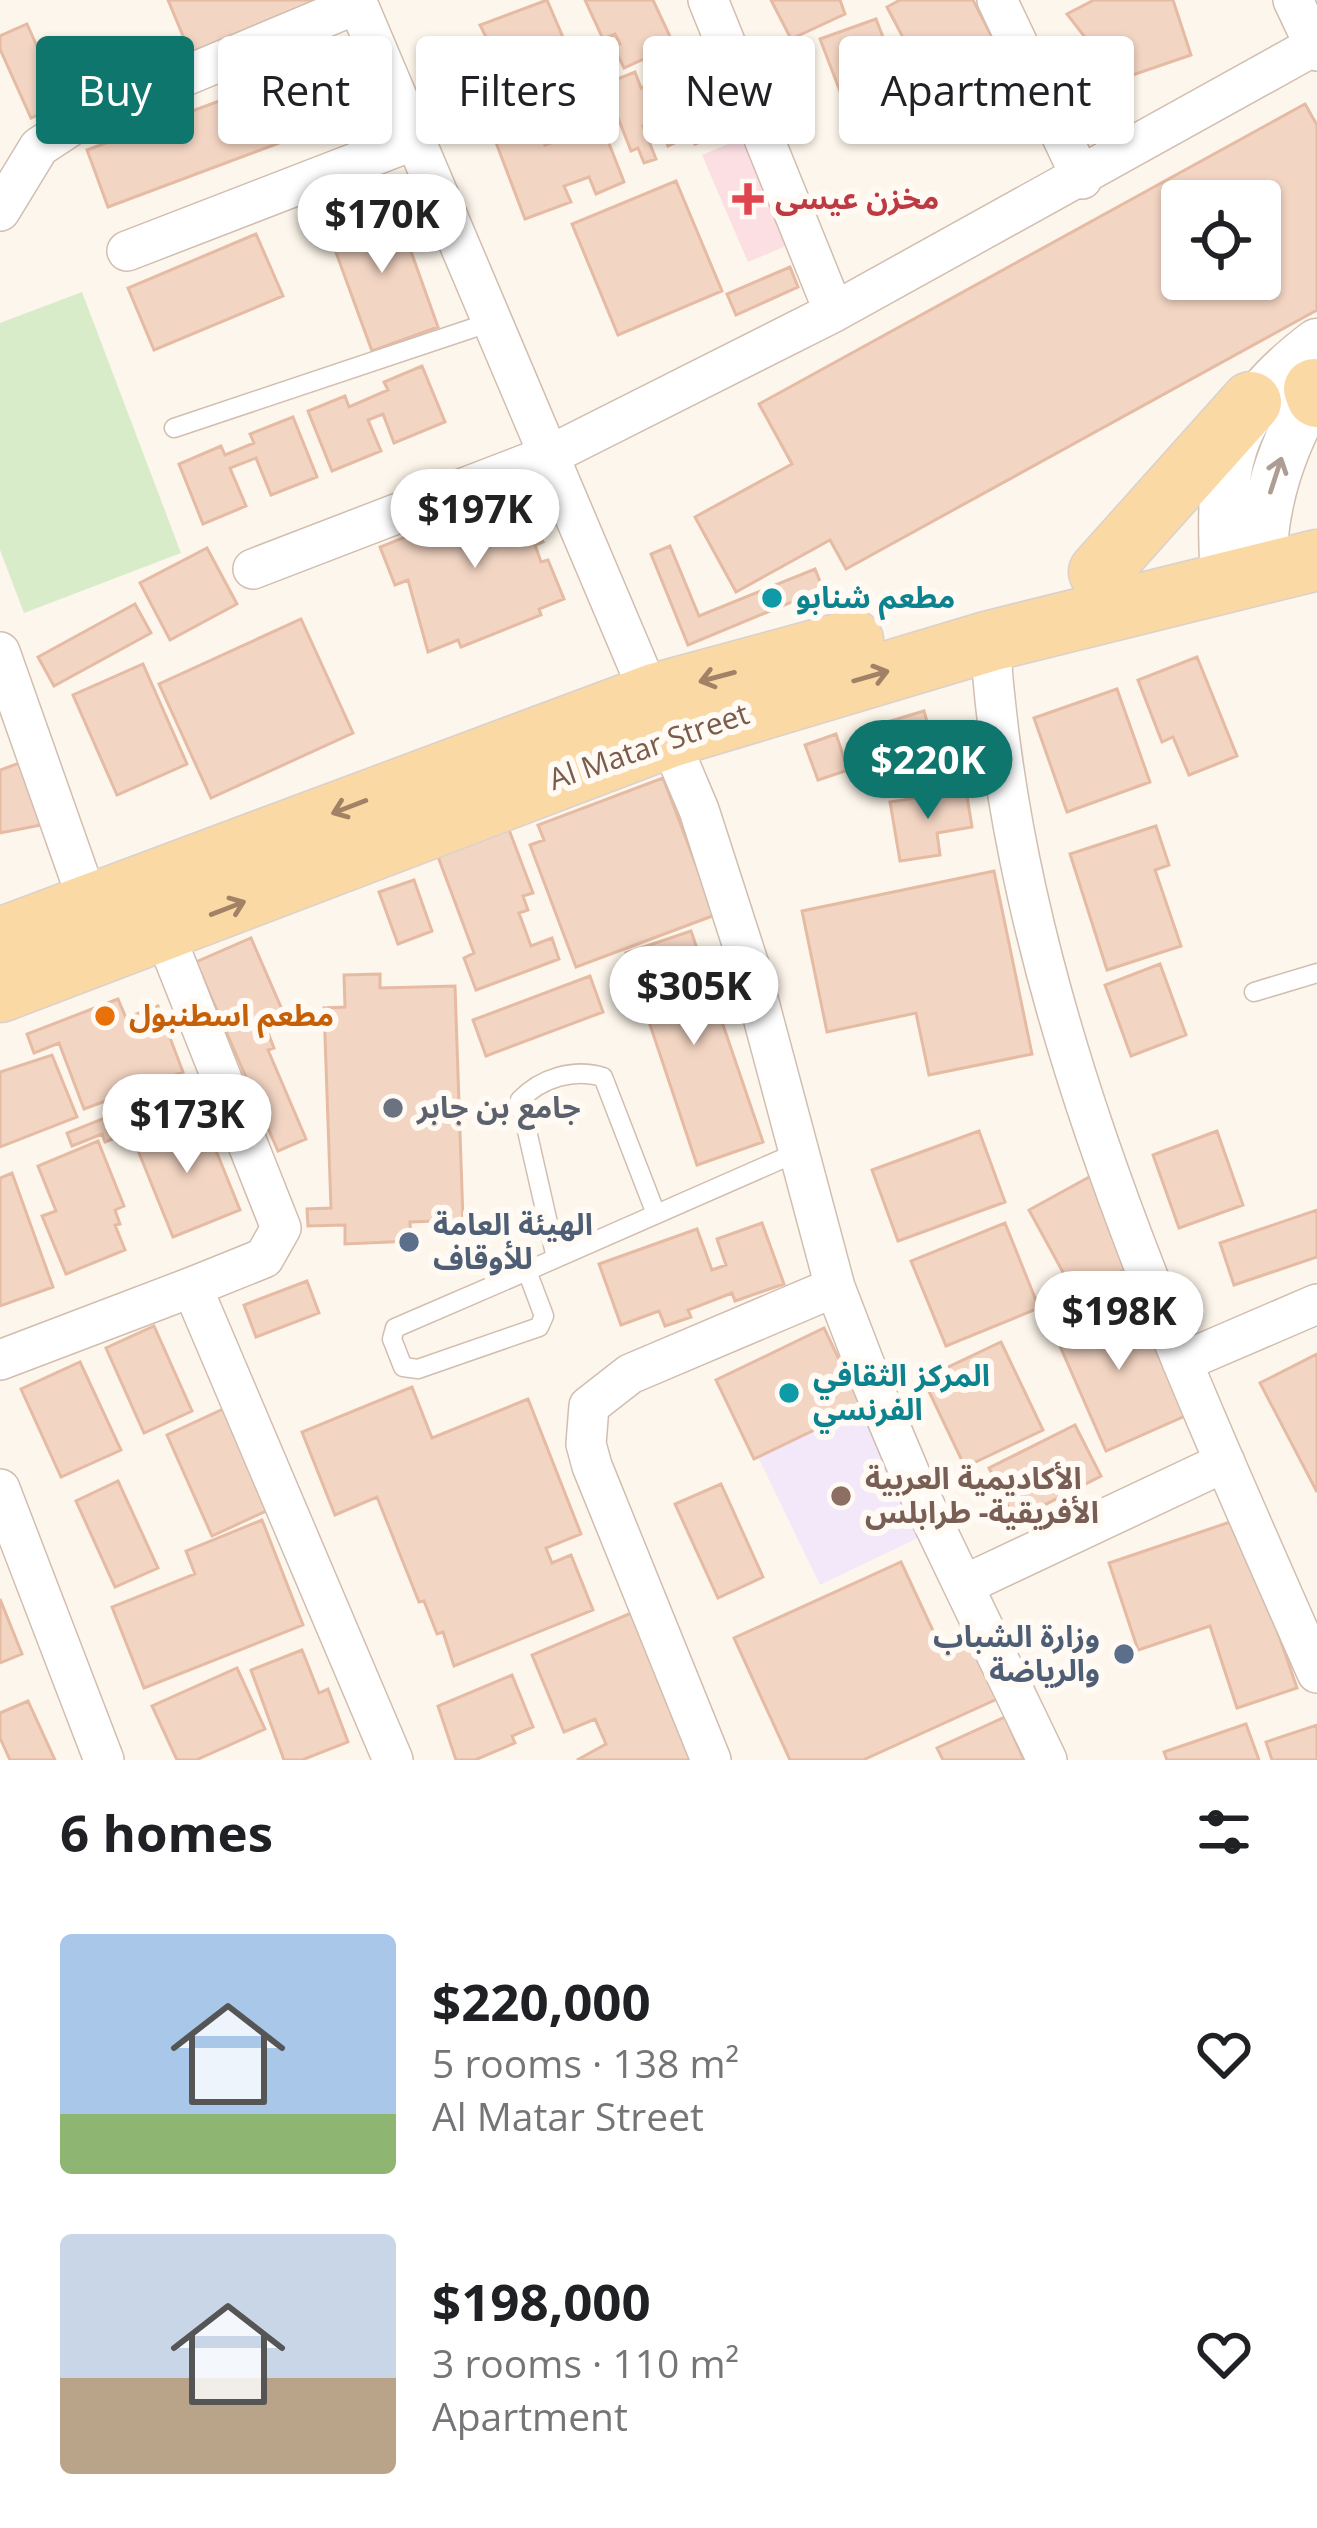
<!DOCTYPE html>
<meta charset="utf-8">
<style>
:root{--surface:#fff;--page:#f2f2f2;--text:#202124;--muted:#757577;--accent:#0f766e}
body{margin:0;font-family:"Open Sans","Noto Sans Arabic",sans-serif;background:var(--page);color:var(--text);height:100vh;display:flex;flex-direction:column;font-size:45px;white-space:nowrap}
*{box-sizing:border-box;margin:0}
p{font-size:39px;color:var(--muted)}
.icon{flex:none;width:66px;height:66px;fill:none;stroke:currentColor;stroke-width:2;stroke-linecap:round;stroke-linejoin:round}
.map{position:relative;height:1760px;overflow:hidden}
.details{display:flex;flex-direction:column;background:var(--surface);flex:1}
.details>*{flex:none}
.hud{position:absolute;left:36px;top:36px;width:1245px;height:108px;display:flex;gap:24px}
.buttons{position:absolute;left:1161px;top:180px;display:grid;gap:24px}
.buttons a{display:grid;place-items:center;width:120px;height:120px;border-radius:12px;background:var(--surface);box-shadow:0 3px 9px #0004;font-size:60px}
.price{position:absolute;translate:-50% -102px;padding:0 27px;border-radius:42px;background:#fff;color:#222;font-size:39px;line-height:78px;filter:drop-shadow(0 3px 6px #0008)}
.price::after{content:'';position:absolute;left:50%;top:72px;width:36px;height:27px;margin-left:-18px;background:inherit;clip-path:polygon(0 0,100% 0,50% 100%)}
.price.active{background:var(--accent);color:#fff}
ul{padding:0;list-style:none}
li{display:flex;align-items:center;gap:36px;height:300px;padding:0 60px}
li span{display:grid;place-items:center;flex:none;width:336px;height:240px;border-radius:12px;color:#555}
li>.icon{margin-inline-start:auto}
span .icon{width:144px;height:144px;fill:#fffc;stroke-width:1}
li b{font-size:51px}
h2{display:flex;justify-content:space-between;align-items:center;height:144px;padding:0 60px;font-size:51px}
.chip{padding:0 42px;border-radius:12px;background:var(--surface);box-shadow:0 3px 9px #0004;font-size:42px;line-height:108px}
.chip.active{background:var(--accent);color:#fff}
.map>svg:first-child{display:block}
.education{fill:#f3e8fa}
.medical{fill:#fbdfe3}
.green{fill:#d8ecc9}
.building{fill:#f3d5c3;stroke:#e6bba3;stroke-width:3;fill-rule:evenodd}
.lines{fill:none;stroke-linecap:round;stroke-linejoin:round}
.service-casing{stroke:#d1beb0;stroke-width:21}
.minor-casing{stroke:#d1beb0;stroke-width:42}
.tertiary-casing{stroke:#d1beb0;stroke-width:51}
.primary-casing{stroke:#dad1cd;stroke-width:63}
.service{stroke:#fff;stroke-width:18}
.minor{stroke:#fff;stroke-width:39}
.tertiary{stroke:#fff;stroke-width:48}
.primary{stroke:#fbd9a5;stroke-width:60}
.oneway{stroke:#af9d94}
.oneway2{stroke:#a18267}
.health-dot{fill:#e0444e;stroke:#fffaf3;stroke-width:4.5}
.culture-dot{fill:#0f9aa8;stroke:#fffaf3;stroke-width:4.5}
.food-dot{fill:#e8710a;stroke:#fffaf3;stroke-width:4.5}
.worship-dot{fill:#6b7280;stroke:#fffaf3;stroke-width:4.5}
.service-dot{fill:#5c6f8a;stroke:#fffaf3;stroke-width:4.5}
.education-dot{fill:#8d6e63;stroke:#fffaf3;stroke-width:4.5}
.labels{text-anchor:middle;stroke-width:12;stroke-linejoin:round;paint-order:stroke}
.health-label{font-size:30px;font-weight:bold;fill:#be3a42;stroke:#fffaf3;text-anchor:start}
.culture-label{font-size:30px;font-weight:bold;fill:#0d838f;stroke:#fffaf3;text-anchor:start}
.street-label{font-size:30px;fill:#7a5c4d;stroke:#fffaf3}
.food-label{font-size:30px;font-weight:bold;fill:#c56008;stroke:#fffaf3;text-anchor:start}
.worship-label{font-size:30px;font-weight:bold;fill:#5b616d;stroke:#fffaf3;text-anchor:start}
.service-label{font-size:30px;font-weight:bold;fill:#4e5e75;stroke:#fffaf3;text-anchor:start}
.education-label{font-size:30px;font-weight:bold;fill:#785e54;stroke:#fffaf3;text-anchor:start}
</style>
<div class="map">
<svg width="1317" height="1760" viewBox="0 0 1317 1760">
<rect width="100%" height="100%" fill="#fdf6ec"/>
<path class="education" d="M862 1407 924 1535 820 1585 758 1457Z"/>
<path class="medical" d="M747 136 793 243 748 262 702 155Z"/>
<path class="green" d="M82 292 181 553 24 613 0 550V323Z"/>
<path class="building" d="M168 0H324L191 55Z
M547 0 577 70 490 104 470 55 491 47 480 25Z
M585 0H653L674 45 624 68 614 47 620 44 615 34 603 39Z
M771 0H840L845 14 791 39Z
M900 0H973L992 37 918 66 887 7Z
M1094 0H1173L1191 55 1118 80 1067 14Z
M876 19 900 81 843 99 820 39Z
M27 24 49 73 101 50 115 81 31 118 0 49V36Z
M691 56 702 97 697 99 700 107 711 103 723 133 695 144 681 107 660 115 679 141 668 146 658 120 643 126 656 159 644 163 638 148 631 151 605 84 635 72 641 88 666 79 661 67Z
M322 63 343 119 108 207 87 150Z
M592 100 624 182 596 194 589 177 564 186 571 202 525 219 492 132 534 115 545 145 570 136 561 113Z
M1305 104 1317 125V310L846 569 830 540 736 592 695 517 792 464 759 404ZM1182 201H1260V279H1182Z
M676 181 722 291 618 335 572 224Z
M393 201 438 327 372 351 326 225Z
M256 234 283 296 154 350 128 288Z
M790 267 798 287 736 315 727 294Z
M422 366 445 422 394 443 383 414 368 420 381 451 332 471 308 411 345 396 349 407 388 390 384 382Z
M293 417 317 477 271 495 256 458 230 468 246 506 203 524 179 464 221 446 225 455 254 443 250 434Z
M522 488 543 542 535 545 541 562 548 560 564 599 539 609 541 615 461 647 458 640 428 652 408 580 395 585 380 547 413 534 410 527Z
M670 546 699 616 815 569 823 589 688 645 651 554Z
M207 548 237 604 170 640 140 583Z
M135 604 151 633 54 686 38 657Z
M301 619 353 733 211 798 159 684Z
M1197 657 1237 756 1189 775 1173 737 1162 742 1138 680Z
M143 664 187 764 117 795 73 695Z
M1117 689 1150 782 1067 812 1034 718Z
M924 711 940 769 873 788 857 731Z
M836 734 848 770 818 780 805 745Z
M36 757 41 825 0 833V770Z
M663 778 715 915 576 967 530 845 544 840 538 825Z
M966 790 972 827 937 833 940 855 900 861 890 802Z
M1156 826 1169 865 1155 870 1181 946 1107 970 1070 854Z
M508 827 533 893 523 896 528 910 519 913 531 946 552 938 559 959 476 990 464 958 474 953 437 854Z
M994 871 1032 1054 929 1075 916 1013 827 1032 802 911Z
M414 880 432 931 398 944 379 892Z
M691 931 763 1142 697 1165 626 953Z
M251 938 287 1021 267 1030 274 1048 268 1050 306 1139 278 1151 196 962Z
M1160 964 1186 1035 1131 1056 1105 985Z
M380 974V988L455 986 463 1220 410 1222 411 1241 345 1244V1225L308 1226 307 1209 331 1208 324 1008 345 1007 344 975Z
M590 976 603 1012 486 1056 473 1020Z
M118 999 126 1018 158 1006 183 1072 84 1109 59 1043 34 1053 27 1034Z
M52 1055 77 1117 0 1147V1072Z
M190 1084 198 1106 105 1142 102 1134 72 1146 67 1133Z
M202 1116 240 1210 173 1237 135 1143Z
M979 1131 1005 1202 898 1241 872 1170Z
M1217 1131 1243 1205 1179 1228 1153 1155Z
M98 1141 124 1206 115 1210 120 1224 115 1225 125 1250 66 1274 42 1216 56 1211 38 1166Z
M12 1173 53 1287 0 1306V1178Z
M1091 1176 1137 1263 1076 1296 1029 1210Z
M1317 1210V1257L1234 1285 1220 1243Z
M762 1223 784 1284 735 1301 732 1293 688 1310 691 1317 665 1326 659 1311 621 1325 599 1264 697 1229 712 1270 726 1265 717 1239Z
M1005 1223 1039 1308 946 1346 911 1261Z
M307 1281 319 1313 256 1337 244 1305Z
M1132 1295 1185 1416 1106 1451 1053 1330Z
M154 1326 192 1411 144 1433 106 1348Z
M824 1328 862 1407 754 1459 716 1380Z
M1001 1342 1043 1430 965 1467 923 1379Z
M1317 1354V1492L1260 1383Z
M80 1362 121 1450 61 1477 21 1389Z
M412 1387 432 1438 528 1399 581 1534 546 1548 552 1563 571 1555 593 1610 454 1666 443 1632 437 1634 424 1601 419 1602 377 1497 335 1515 302 1432Z
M232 1405 277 1506 212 1536 167 1435Z
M1075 1425 1101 1476 1015 1520 989 1468Z
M118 1481 158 1568 115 1587 76 1501Z
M721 1484 763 1577 718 1598 675 1504Z
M1239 1519 1297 1688 1237 1708 1210 1626 1138 1650 1109 1563Z
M262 1520 303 1625 144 1688 112 1607 195 1574 186 1551Z
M901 1562 941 1648 968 1635 997 1699 863 1760H790L734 1638Z
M0 1599 22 1654 0 1663Z
M636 1611 697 1760H577L606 1744 595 1719 564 1732 532 1655Z
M302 1650 319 1693 328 1689 348 1742 302 1760H284L251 1670Z
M237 1668 265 1729 196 1760H177L152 1706Z
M512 1675 533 1727 512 1736 515 1743 475 1760H456L438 1706Z
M28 1701 55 1760H10L0 1738V1713Z
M1005 1717 1024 1760H943L937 1748Z
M1246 1724 1259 1760H1167L1164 1752Z
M1317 1725V1760H1272L1266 1742Z"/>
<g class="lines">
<g class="service-casing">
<path id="service" d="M174 428 494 321
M1254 992 1317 973
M556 1258 520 1100C541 1078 574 1068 603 1077L656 1214
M527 1271 544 1316 539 1327 418 1369 403 1367 392 1339 395 1328Z
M527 1271 798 1152"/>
</g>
<g class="minor-casing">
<path id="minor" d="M356 0 699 810 749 965 835 1287 873 1386 913 1481 1047 1760
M708 0 834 312
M997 0 1082 179
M1293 0 1317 51
M0 211 39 147 80 120 357 4
M127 251 417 139
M253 569 552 454 834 312 1314 46
M990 641C1014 1007 1172 1342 1317 1673
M0 652 89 904
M164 933 281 1228 264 1258 192 1287 393 1760
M0 1360 192 1287
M1182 1362 1317 1304
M0 1489 104 1760
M964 1585 1225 1462
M711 1760 592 1466 586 1444 589 1406 630 1374 835 1287"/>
</g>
<g class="tertiary-casing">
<path id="tertiary" d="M1262 572C1262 502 1282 445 1317 385
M1225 582C1219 468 1222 415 1317 343"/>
</g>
<g class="primary-casing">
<path id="primary" d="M1314 389 1317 397
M1099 572 1251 402
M0 938 654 694 853 640
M0 992 670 737 990 641 1317 560"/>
</g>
<use href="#service" class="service"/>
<use href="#minor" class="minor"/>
<use href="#tertiary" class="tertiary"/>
<use href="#primary" class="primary"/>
</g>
<defs><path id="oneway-shaft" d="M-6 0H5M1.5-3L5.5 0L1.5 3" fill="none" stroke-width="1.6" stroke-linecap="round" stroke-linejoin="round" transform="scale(3)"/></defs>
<use class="oneway" href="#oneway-shaft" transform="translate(1276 475) rotate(-72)"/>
<g class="oneway2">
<use href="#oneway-shaft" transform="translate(871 676) rotate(-16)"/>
<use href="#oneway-shaft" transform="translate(717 677) rotate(165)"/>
<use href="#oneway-shaft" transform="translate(349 807) rotate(159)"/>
<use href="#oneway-shaft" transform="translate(228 908) rotate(-21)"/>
</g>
<path class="health-dot" d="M742 181h12v12h12v12h-12v12h-12v-12h-12v-12h12z"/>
<g class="culture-dot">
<circle cx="772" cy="598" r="12"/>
<circle cx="789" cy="1393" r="12"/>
</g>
<circle class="food-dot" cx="105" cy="1016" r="12"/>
<circle class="worship-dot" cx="393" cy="1108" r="12"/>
<g class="service-dot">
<circle cx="409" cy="1242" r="12"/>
<circle cx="1124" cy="1654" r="12"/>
</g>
<circle class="education-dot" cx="841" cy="1496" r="12"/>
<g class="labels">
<g class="health-label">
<text x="775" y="209">مخزن عيسى</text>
</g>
<g class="culture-label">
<text x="796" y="608">مطعم شنابو</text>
<text x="813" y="1386">المركز الثقافي<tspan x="813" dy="34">الفرنسي</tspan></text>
</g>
<g class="street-label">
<text transform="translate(649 747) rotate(-19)" y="10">Al Matar Street</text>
</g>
<g class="food-label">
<text x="129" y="1026">مطعم اسطنبول</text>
</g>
<g class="worship-label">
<text x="417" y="1118">جامع بن جابر</text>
</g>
<g class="service-label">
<text x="433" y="1235">الهيئة العامة<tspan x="433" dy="34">للأوقاف</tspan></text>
<text x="1100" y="1647" text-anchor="end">وزارة الشباب<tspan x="1100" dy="34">والرياضة</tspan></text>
</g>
<g class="education-label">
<text x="865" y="1489">الأكاديمية العربية<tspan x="865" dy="34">الأفريقية- طرابلس</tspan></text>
</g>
</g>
</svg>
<div class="buttons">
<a><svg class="icon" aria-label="locate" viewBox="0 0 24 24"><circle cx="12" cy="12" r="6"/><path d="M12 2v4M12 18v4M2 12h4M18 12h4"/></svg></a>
</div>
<b class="price" style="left:382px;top:276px">$170K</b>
<b class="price" style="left:475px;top:571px">$197K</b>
<b class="price active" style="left:928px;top:822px">$220K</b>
<b class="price" style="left:694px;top:1048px">$305K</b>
<b class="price" style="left:187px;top:1176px">$173K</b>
<b class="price" style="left:1119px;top:1373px">$198K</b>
<div class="hud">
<a class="chip active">Buy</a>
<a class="chip">Rent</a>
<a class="chip">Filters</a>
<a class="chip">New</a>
<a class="chip">Apartment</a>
</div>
</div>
<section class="details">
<h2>6 homes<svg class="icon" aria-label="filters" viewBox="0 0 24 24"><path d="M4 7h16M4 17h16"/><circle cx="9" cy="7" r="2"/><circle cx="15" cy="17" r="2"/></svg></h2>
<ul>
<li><span style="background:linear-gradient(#a9c7e8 75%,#8fb573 0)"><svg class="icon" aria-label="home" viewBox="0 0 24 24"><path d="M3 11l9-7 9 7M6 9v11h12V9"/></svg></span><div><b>$220,000</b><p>5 rooms · 138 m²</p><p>Al Matar Street</p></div><svg class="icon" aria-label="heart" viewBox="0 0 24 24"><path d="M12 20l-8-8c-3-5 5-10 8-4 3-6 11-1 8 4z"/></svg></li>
<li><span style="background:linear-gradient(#c9d6e8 60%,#b9a48a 0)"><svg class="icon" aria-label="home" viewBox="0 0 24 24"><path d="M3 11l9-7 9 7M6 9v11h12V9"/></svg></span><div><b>$198,000</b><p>3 rooms · 110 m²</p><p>Apartment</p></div><svg class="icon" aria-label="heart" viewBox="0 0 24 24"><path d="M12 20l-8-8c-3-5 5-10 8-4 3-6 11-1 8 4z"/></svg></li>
</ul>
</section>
